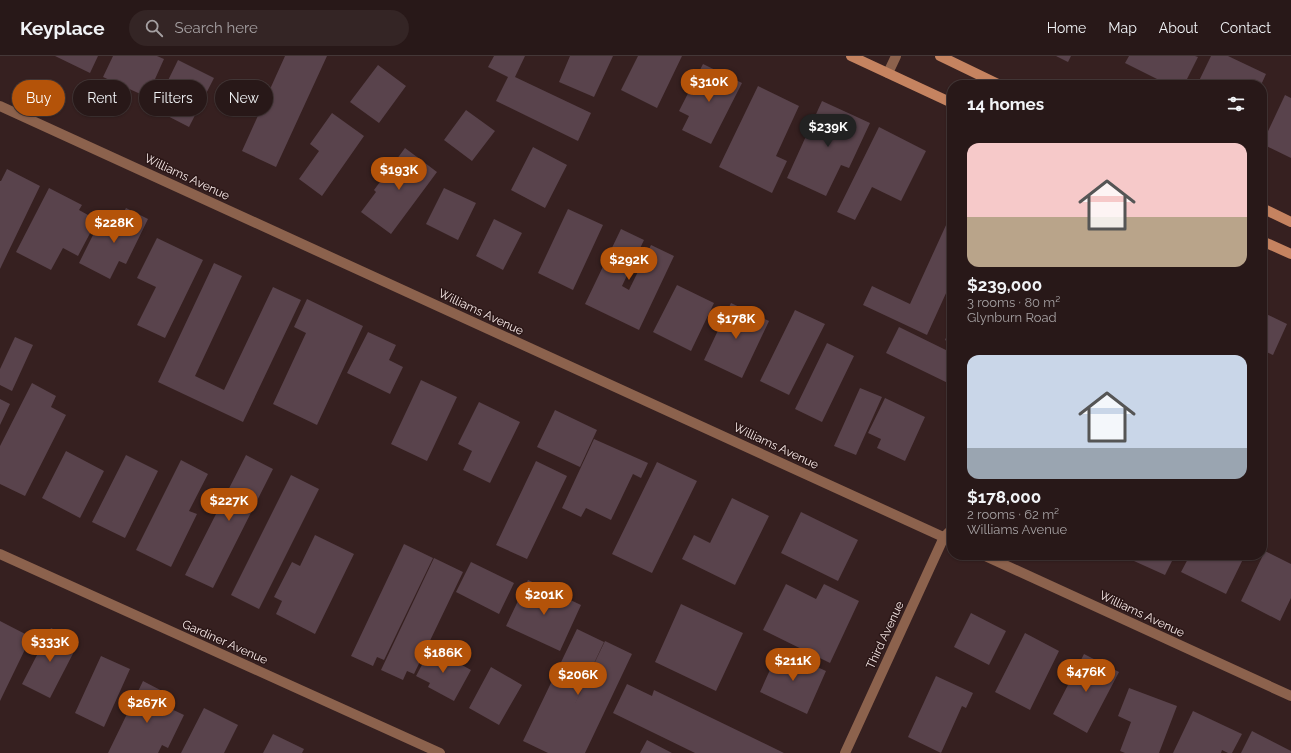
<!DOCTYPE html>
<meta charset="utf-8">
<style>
:root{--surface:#281818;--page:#342525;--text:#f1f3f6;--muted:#a5a0a2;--line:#443737;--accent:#b45309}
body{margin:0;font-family:Raleway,sans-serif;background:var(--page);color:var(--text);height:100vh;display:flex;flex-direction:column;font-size:15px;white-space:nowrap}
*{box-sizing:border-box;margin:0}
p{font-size:13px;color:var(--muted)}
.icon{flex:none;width:22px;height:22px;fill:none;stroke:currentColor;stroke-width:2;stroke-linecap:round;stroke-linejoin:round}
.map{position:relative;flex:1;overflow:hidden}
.sheet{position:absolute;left:947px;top:24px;width:320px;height:480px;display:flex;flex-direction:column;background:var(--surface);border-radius:16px;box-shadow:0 1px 3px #0004,0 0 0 1px var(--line)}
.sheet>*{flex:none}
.guide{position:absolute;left:12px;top:24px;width:380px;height:36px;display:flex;gap:8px}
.price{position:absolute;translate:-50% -34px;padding:0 9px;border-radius:14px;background:var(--accent);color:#fff;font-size:13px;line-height:26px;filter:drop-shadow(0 1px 2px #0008)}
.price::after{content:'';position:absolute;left:50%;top:24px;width:12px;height:9px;margin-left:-6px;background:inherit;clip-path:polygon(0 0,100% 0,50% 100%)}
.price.active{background:#222;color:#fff}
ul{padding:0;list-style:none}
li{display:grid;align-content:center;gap:8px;height:212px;padding:0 20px}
li span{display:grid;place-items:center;height:124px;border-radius:12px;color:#555}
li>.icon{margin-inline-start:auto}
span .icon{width:72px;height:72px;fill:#fffc;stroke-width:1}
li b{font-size:17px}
h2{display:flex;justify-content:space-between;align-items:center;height:48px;padding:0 20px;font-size:17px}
.tag{padding:0 14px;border-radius:18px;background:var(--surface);box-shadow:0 1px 3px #0004,0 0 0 1px var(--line);font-size:14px;line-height:36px}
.tag.active{background:var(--accent);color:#fff}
header{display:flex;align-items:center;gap:24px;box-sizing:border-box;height:56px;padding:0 20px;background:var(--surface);border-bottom:1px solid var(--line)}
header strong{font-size:19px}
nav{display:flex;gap:22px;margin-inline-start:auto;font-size:14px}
.search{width:280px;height:36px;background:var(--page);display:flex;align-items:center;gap:10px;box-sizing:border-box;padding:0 14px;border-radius:22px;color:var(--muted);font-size:15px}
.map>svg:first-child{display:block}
.building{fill:#59434c}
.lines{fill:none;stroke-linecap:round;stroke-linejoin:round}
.street{stroke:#8c624d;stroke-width:10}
.secondary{stroke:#c58360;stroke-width:10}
.labels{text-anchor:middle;stroke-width:3;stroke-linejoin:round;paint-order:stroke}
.street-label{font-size:12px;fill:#f7e8e7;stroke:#2b1717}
</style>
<header>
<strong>Keyplace</strong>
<div class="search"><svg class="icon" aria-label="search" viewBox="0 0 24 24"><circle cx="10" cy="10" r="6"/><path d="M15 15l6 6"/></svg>Search here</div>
<nav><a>Home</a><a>Map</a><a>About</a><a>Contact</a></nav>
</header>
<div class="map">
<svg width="1291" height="697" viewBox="0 0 1291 697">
<rect width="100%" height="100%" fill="#362020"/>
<path class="building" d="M55 0H98L90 17Z
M113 0H157L164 3 147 41 103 21Z
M285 0H327L276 111 242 95Z
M494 0H525L515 21 591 57 578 85 496 45 508 21 488 11Z
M570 0H613L594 41 559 26Z
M638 0H682L657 52 621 34Z
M1056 0H1071L1068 6Z
M1129 0H1195L1198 1 1184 29H1169L1125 7Z
M1211 0H1228L1266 18 1261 29H1197Z
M178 4 214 22 189 71 154 53Z
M703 8 742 27 711 88 682 74 689 60 679 55Z
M378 9 406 30 379 67 350 46Z
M758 30 799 50 776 100 787 105 772 137 719 111Z
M1285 39 1291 42V102L1262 88Z
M822 45 870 67 849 112 841 109 826 140 787 122Z
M466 54 495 75 472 105 444 84Z
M332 57 364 80 322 140 299 123 319 95 310 88Z
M879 71 926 95 901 145 872 131 855 164 837 156Z
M533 91 567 109 545 152 511 134Z
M405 92 437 116 391 178 361 156 376 136 374 134Z
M7 113 40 130 0 213V125H1Z
M49 132 82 149 79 154 97 164 78 200 63 192 51 214 16 196Z
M444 132 476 147 458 184 426 168Z
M126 152 148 163 126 208 119 205 110 223 79 207 98 169 114 176Z
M568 153 603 169 573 234 538 217Z
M952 156V224L927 279 863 249 872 230 910 248Z
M494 163 522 177 503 214 476 200Z
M621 173 644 184 622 230 629 234 651 189 674 200 639 274 585 248Z
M157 182 203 204 165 282 137 269 156 231 137 222Z
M214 207 242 220 195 320 224 334 273 231 301 244 243 366 158 326Z
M677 229 714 247 691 295 653 276Z
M307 243 363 270 317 369 273 348 306 277 294 271Z
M731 247 769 265 742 322 704 304Z
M795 254 825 268 789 339 760 325Z
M1262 256 1287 268 1273 299 1262 294Z
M952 268V288L945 284Z
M899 271 952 297V329L886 297Z
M368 276 396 289 389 304 403 311 390 338 347 317Z
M15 281 33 289 12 335 0 329V313Z
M827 287 854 300 822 366 795 353Z
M421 324 457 341 427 405 391 388Z
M32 327 56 340 51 351 66 359 25 440 0 428V390Z
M860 332 882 341 856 399 834 390Z
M885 342 925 361 905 405 877 392 881 383 868 377Z
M0 343 10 348 0 369Z
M479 346 520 366 490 427 463 414 472 395 458 388Z
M555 354 597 374 580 411 537 391Z
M594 383 648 407 641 422 633 418 611 464 586 452 581 461 562 452Z
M66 395 104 415 80 462 42 442Z
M126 399 158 415 125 482 92 466Z
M246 399 273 413 213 532 185 519Z
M181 404 208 418 189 455 197 458 171 511 136 494Z
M536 405 567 420 527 503 496 489Z
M657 406 697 425 652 517 612 498Z
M291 419 319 433 259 553 231 539Z
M732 442 769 460 735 529 682 503 694 479 710 487Z
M801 456 858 484 838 525 781 497Z
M315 479 354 498 315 578 276 558 282 545 274 541 292 506 300 510Z
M404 488 433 502 384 604 377 601 373 610 351 600Z
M1265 495 1291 508V542L1280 565 1241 545Z
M1137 499H1175L1165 519 1134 505Z
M1190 499H1245L1226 538 1181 516Z
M434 502 463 516 414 618 407 615 403 624 381 614Z
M471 506 514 527 499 558 456 536Z
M528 524 581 549 560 595 506 570Z
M786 528 816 543 824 528 859 545 830 607 763 574Z
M681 548 743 577 716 635 655 606Z
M971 557 1006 575 989 609 954 591Z
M0 565 31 581 0 645Z
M51 572 79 586 50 642 22 628Z
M577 573 604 586 574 650 605 585 632 598 585 697H548L523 685Z
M1025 577 1059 595 1030 654 995 636Z
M431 592 471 614 454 645 428 631 430 627 416 620Z
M779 594 826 615 807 658 760 636Z
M1084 598 1119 616 1087 677 1053 658Z
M101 600 130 613 104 671 75 657Z
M491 611 522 629 499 669 469 652Z
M936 620 973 637 966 652 962 650 941 697 908 681Z
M143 625 166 637 161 648 184 659 168 692 162 689 158 697H108Z
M627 628 652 640 654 634 784 697H695L613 657Z
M1129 632 1177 650 1159 697H1125L1120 695 1131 666 1118 660Z
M204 652 238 669 224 697H181Z
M1193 655 1242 678 1232 697H1228L1222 694 1221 697H1173Z
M1252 675 1291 695V697H1241Z
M273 678 304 693 302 697H263Z
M647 684 672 697H640Z"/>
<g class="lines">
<path class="street" d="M888 17 896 0
M0 50 952 485
M0 498 440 697
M983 499 1291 640
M845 697 944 481 952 473"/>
<path class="secondary" d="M851 0 952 47
M940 0 1000 29
M1262 152 1291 166
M1262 185 1291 198"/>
</g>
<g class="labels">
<g class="street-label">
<text transform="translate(187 121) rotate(25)" y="4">Williams Avenue</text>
<text transform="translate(481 256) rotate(25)" y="4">Williams Avenue</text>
<text transform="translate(776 390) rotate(25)" y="4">Williams Avenue</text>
<text transform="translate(1142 558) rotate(25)" y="4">Williams Avenue</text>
<text transform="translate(885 579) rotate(-65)" y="4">Third Avenue</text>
<text transform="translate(225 586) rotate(24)" y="4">Gardiner Avenue</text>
</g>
</g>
</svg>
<b class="price" style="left:709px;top:47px">$310K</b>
<b class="price active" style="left:828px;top:92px">$239K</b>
<b class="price" style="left:399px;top:135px">$193K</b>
<b class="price" style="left:114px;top:188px">$228K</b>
<b class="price" style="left:629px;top:225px">$292K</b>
<b class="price" style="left:736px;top:284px">$178K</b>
<b class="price" style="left:229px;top:466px">$227K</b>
<b class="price" style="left:544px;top:560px">$201K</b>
<b class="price" style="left:50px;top:607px">$333K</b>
<b class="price" style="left:443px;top:618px">$186K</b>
<b class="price" style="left:793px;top:626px">$211K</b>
<b class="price" style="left:1086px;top:637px">$476K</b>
<b class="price" style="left:578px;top:640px">$206K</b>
<b class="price" style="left:147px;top:668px">$267K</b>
<div class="guide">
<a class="tag active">Buy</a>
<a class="tag">Rent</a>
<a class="tag">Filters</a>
<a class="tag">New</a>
</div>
<section class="sheet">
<h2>14 homes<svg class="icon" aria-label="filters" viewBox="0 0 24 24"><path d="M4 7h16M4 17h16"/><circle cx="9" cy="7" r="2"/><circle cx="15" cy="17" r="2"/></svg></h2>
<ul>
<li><span style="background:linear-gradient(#f6c9c9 60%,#b9a48a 0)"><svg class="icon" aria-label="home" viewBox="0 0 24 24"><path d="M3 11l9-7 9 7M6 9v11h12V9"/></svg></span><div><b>$239,000</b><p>3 rooms · 80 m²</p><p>Glynburn Road</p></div></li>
<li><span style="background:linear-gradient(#c9d6e8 75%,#9aa5b1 0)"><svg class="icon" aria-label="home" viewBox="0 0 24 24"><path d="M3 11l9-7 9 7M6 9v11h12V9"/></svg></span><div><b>$178,000</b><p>2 rooms · 62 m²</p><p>Williams Avenue</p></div></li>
</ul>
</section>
</div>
